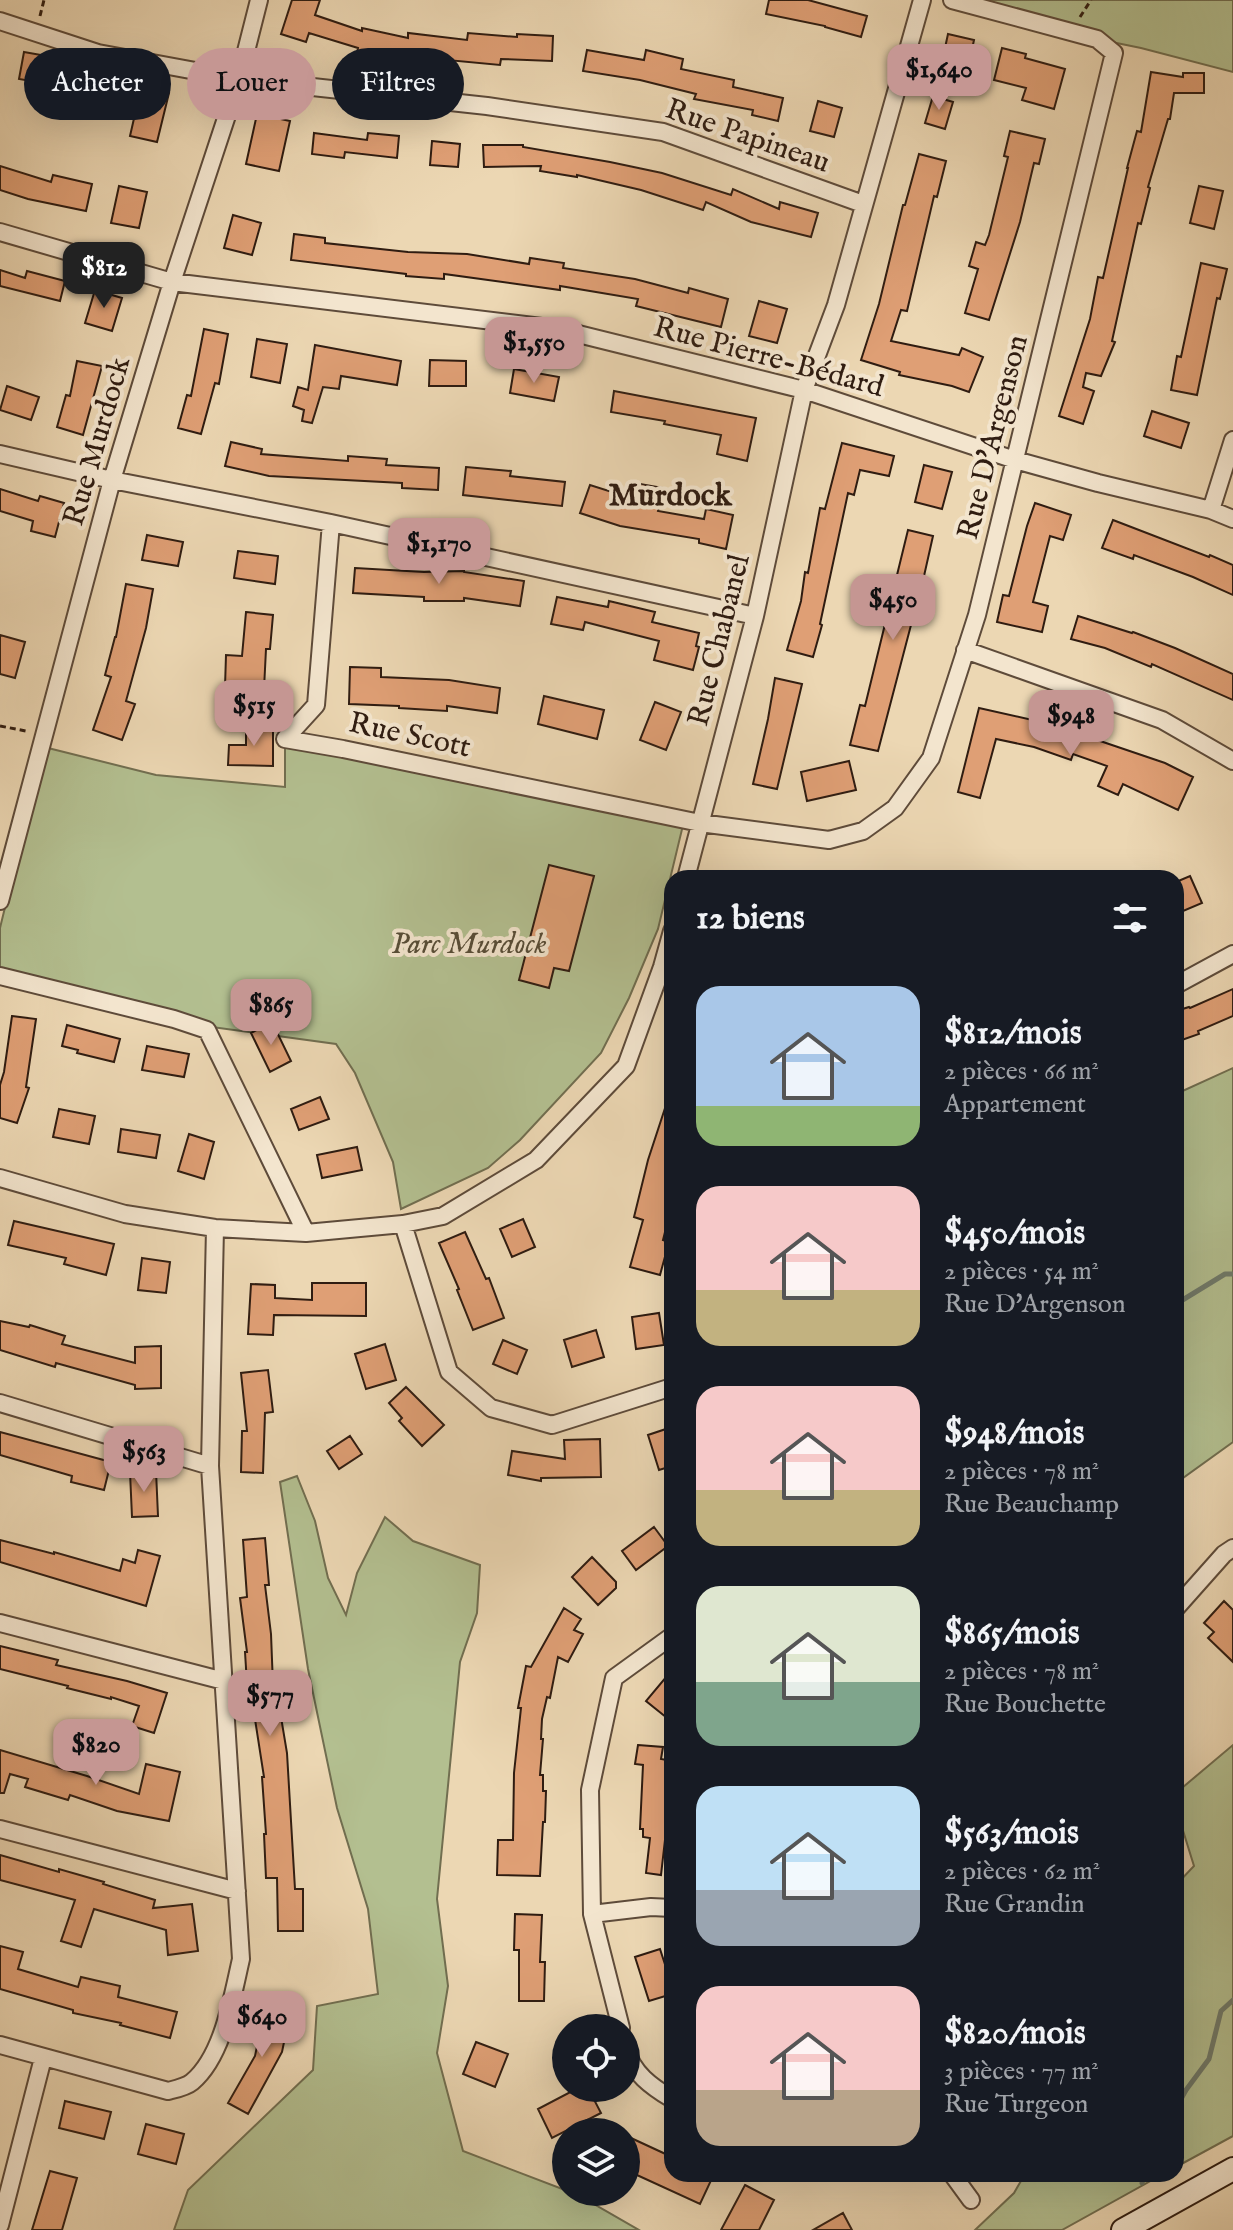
<!DOCTYPE html>
<html lang="fr">
<meta charset="utf-8">
<style>
:root{--surface:#171b24;--page:#242831;--text:#f1f3f6;--muted:#9ea1a6;--accent:#c59692}
body{margin:0;font-family:"IM FELL English",serif;background:var(--page);color:var(--text);height:100vh;display:flex;flex-direction:column;font-size:30px;white-space:nowrap}
*{box-sizing:border-box;margin:0}
p{font-size:26px;color:var(--muted)}
.icon{flex:none;width:44px;height:44px;fill:none;stroke:currentColor;stroke-width:2;stroke-linecap:round;stroke-linejoin:round}
.map{position:relative;flex:1;overflow:hidden}
.side{position:absolute;left:664px;top:870px;width:520px;height:1312px;display:flex;flex-direction:column;background:var(--surface);border-radius:24px;box-shadow:0 8px 32px #0002}
.side>*{flex:none}
.banner{position:absolute;left:24px;top:48px;width:520px;height:72px;display:flex;gap:16px}
.controls{position:absolute;left:552px;top:2014px;display:grid;gap:16px}
.controls a{display:grid;place-items:center;width:88px;height:88px;border-radius:50%;background:var(--surface);box-shadow:0 8px 32px #0002;font-size:40px}
.price{position:absolute;translate:-50% -68px;padding:0 18px;border-radius:16px;background:var(--accent);color:#111;font-size:26px;line-height:52px;filter:drop-shadow(0 2px 4px #0008)}
.price::after{content:'';position:absolute;left:50%;top:48px;width:24px;height:18px;margin-left:-12px;background:inherit;clip-path:polygon(0 0,100% 0,50% 100%)}
.price.current{background:#222;color:#fff}
ul{padding:0;list-style:none}
li{display:flex;align-items:center;gap:24px;height:200px;padding:0 32px}
li span{display:grid;place-items:center;flex:none;width:224px;height:160px;border-radius:24px;color:#555}
li>.icon{margin-inline-start:auto}
span .icon{width:96px;height:96px;fill:#fffc;stroke-width:1}
li b{font-size:34px}
h2{display:flex;justify-content:space-between;align-items:center;height:96px;padding:0 32px;font-size:34px}
.tag{padding:0 28px;border-radius:36px;background:var(--surface);box-shadow:0 8px 32px #0002;font-size:28px;line-height:72px}
.tag.current{background:var(--accent);color:#111}
.map>svg:first-child{display:block}
.green{fill:#b3bf90;stroke:#716e50;stroke-width:2}
.lines{fill:none;stroke-linecap:round;stroke-linejoin:round}
.stream{stroke:#6f7b6c;stroke-width:5}
.building{fill:#df9f75;stroke:#2f1c11;stroke-width:2}
.minor-casing{stroke:#5e4b3a;stroke-width:20}
.secondary-casing{stroke:#2f1c11;stroke-width:26}
.path{stroke:#2f1c11;stroke-width:3;stroke-dasharray:6 4;stroke-linecap:butt}
.minor{stroke:#f3e5ce;stroke-width:16}
.secondary{stroke:#f3e5ce;stroke-width:22}
.labels{text-anchor:middle;stroke-width:8;stroke-linejoin:round;paint-order:stroke}
.street-label{font-size:30px;fill:#2f1c11;stroke:#f3e5ce}
.park-label{font-size:30px;font-style:italic;fill:#574d37;stroke:#f3e5ce}
.neighbourhood-label{font-size:32px;font-weight:bold;fill:#2f1c11;stroke:#f3e5ce}
</style>
<div class="map">
<svg width="1233" height="2230" viewBox="0 0 1233 2230">
<rect width="100%" height="100%" fill="#ecd7b3"/>
<filter id="stains"><feTurbulence type="fractalNoise" baseFrequency=".0025" numOctaves="4"/><feColorMatrix values="0 0 0 0 .2 0 0 0 0 .09 0 0 0 0 .02 0 0 0 .5 -.17"/></filter>
<radialGradient id="worn" r=".72"><stop offset=".6" stop-color="#630" stop-opacity="0"/><stop offset="1" stop-color="#630" stop-opacity=".3"/></radialGradient>
<path class="green" d="M952 0H1233V72L1141 48 1097 39Z
M285 739 623 799 684 821 658 929 629 998 601 1053 520 1140 488 1168 401 1209 393 1162 355 1073 336 1044 168 1021 0 977V928L44 747 156 775 285 787Z
M1233 1068V1442L1176 1483V1094Z
M297 1476 315 1521 328 1578 346 1615 357 1573 385 1517 413 1541 480 1565 477 1613 460 1662 437 1899 448 1986 437 2053 463 2151 578 2195 639 2230H174L188 2190 313 2070 317 2006 378 1994 368 1909 337 1808 308 1669 280 1482Z
M1233 1745V2136L1176 2167V1885L1194 1866 1176 1808V1793Z
M1025 2174H1163L1062 2230H975L1014 2193Z"/>
<g class="lines">
<path class="stream" d="M1176 1304 1225 1274H1233
M1176 2108 1186 2090 1209 2059 1221 2011 1233 2000
M1142 2183 1145 2174"/>
</g>
<path class="building" d="M292 0H320L315 15 362 31V28L408 38V33L467 40 468 33 517 37V34L553 36 552 61 501 59 500 65 384 54V58L357 53 358 48 309 33 306 42 281 34Z
M769 0H808L867 16 861 37 825 27V26L766 14Z
M948 34 974 40 966 77 940 71Z
M1002 48 1026 54 1025 58 1065 69 1054 109 1022 100 1026 88 994 80Z
M587 50 644 60 646 50 683 59 681 69 734 80 733 87 783 98 778 121 752 115 753 110 694 99 696 94 640 80 583 71Z
M24 52 58 58 57 63 118 73 117 80 169 93 157 142 130 136 138 101 99 94 97 107 71 103 73 88 19 79Z
M1151 72 1183 77V73H1204V93H1174L1170 119H1168L1148 187 1150 188 1141 224 1138 223 1112 341 1115 342 1101 376 1086 373 1083 387 1094 391 1083 424 1059 416 1090 319 1098 277 1103 278 1128 168H1127L1137 131 1141 132Z
M933 96 953 102 945 129 925 123Z
M818 101 842 108 834 137 810 131Z
M257 114 290 121 279 171 246 164Z
M1010 131 1045 139 1039 164 1034 163 1020 222 989 320 965 313 978 269 969 266 976 242 985 245 989 235 1008 157 1004 156Z
M314 133 367 140 368 133 399 136 397 158 345 152 344 158 312 154Z
M432 141 460 144 458 167 430 165Z
M483 145H523V147L610 162 662 173 731 195 733 189 779 209 780 202 818 213 811 237 751 222 706 202 703 210 641 190 577 175V177L540 171 541 166 484 167Z
M919 154 946 161 937 197 934 196 907 311 901 310 891 341 959 355 962 348 983 357 969 392 952 386 899 375 900 372 861 360 879 304 903 205H905Z
M0 166 51 182 53 175 92 184 86 211 28 199 0 190Z
M119 186 147 192 139 228 111 223Z
M1199 186 1223 191 1214 229 1190 223Z
M233 215 261 223 252 255 224 248Z
M294 234 325 238V243L408 252 467 254 529 264 530 258 564 263 563 268 635 279 688 293 689 288 728 299 721 327 636 306 638 299 560 286V290L444 274V279L406 276V274L291 260Z
M1201 263 1227 269 1220 299 1217 298 1197 395 1171 390 1177 356 1181 357Z
M0 270 25 278 27 271 65 281 60 301 0 286Z
M95 290 122 298 112 331 85 323Z
M759 301 787 309 777 343 749 336Z
M204 329 228 334 219 384 215 383 201 434 178 428 187 395 191 396Z
M257 339 287 344 280 383 251 377Z
M315 345 401 361 397 385 341 376 339 389 323 387 312 423 302 421 304 410 293 406 298 387 308 390Z
M430 360 466 361V386H429Z
M77 361 102 366 83 435 57 427 66 395 70 396Z
M514 369 559 377 554 401 510 393Z
M7 386 39 397 31 420 0 410Z
M614 391 756 418 747 461 717 454 721 435 664 424 665 421 611 412Z
M1152 411 1189 423 1181 448 1144 436Z
M231 442 262 449 261 454 348 461V456L387 459 386 465 439 468 438 490 402 488V483L269 476 225 466Z
M842 443 894 456 889 476 860 470 854 495 848 493 820 624 822 625 813 657 787 650 801 601 805 572 808 573 820 508 825 509Z
M924 465 952 472 942 509 915 502Z
M466 467 511 471 510 476 565 482 562 506 463 495Z
M640 484 663 488 658 511 704 519 706 509 733 515 726 549 699 543V539L620 526 580 513 590 485 637 500Z
M0 489 38 501 40 496 64 503 55 537 31 531 33 521 0 511Z
M1035 503 1071 515 1063 540 1050 536 1033 602 1048 606 1042 632 997 622 1003 595 1009 596 1027 526Z
M1113 520 1209 557 1210 555 1233 565V595L1193 577 1134 555 1133 559 1102 548Z
M908 530 933 536 913 625H911L878 751 850 745 860 705 865 706Z
M147 535 183 542 178 566 142 560Z
M238 551 278 556 275 584 234 578Z
M355 568 424 572 464 571V572L524 581 520 606 464 598V601H424V597L353 593Z
M126 584 153 589 146 628 126 701 135 704 122 740 93 730 111 677 105 675 115 637H116Z
M557 597 608 607 609 601 655 612 652 622 699 633 696 646 699 647 693 670 654 660 659 641 585 622 583 630 551 624Z
M246 612 273 615 270 649H266L264 689 225 687 226 655 242 656Z
M1078 616 1132 633 1133 632 1175 648 1233 674V700L1152 664 1151 667 1105 648 1071 639Z
M0 635 25 642 15 678 0 674Z
M350 667 381 668V677L449 680 500 688 497 713 447 706V711L399 708V706L349 704Z
M775 678 802 684 777 789 753 784 768 719Z
M544 696 604 710 597 739 538 724Z
M655 702 681 712 666 750 640 740Z
M979 708 1050 724 1165 763 1193 777 1178 810 1123 784 1118 795 1098 786 1107 766 1073 754 1071 760 1034 747 996 739 980 798 958 792Z
M246 725 273 726V766L228 765 229 745H246Z
M849 761 856 790 807 801 801 772Z
M549 865 594 876 569 971 554 968 549 988 519 980Z
M1190 876 1202 903 1176 914V882Z
M1233 989V1016L1198 1031 1199 1034 1176 1042V1011L1189 1007 1190 1008Z
M12 1016 36 1019 26 1087 29 1088 17 1123 0 1118V1085L4 1072Z
M272 1022 291 1061 270 1072 251 1033Z
M67 1025 120 1039 114 1062 77 1053 78 1050 62 1046Z
M147 1046 189 1054 184 1077 142 1070Z
M669 1096 672 1097V1204L663 1240 669 1242 660 1275 630 1267 643 1220 634 1217 648 1160Z
M320 1097 329 1119 299 1130 291 1109Z
M59 1109 95 1116 89 1144 53 1137Z
M121 1129 160 1135 156 1158 118 1152Z
M189 1134 214 1142 204 1179 178 1171Z
M357 1147 362 1170 322 1178 317 1155Z
M523 1219 535 1247 512 1257 500 1229Z
M14 1221 114 1244 106 1275 64 1264 66 1258 8 1245Z
M465 1232 486 1279 489 1278 504 1318 473 1330 457 1290 459 1289 439 1243Z
M142 1258 170 1262 166 1293 138 1290Z
M312 1283H366V1316L274 1315 273 1335 248 1334 251 1284 275 1285V1298L312 1300Z
M659 1313 664 1345 636 1349 632 1317Z
M0 1321 29 1327 30 1325 65 1336 62 1344 135 1363V1347L161 1346V1388L135 1389V1385L56 1363 55 1367 0 1350Z
M596 1330 604 1357 572 1367 564 1340Z
M503 1340 527 1350 517 1374 493 1364Z
M385 1344 396 1380 366 1389 355 1354Z
M268 1370 273 1412 265 1413 263 1473 241 1472 242 1431H247L241 1373Z
M406 1387 444 1425 422 1446 399 1421 402 1418 389 1403Z
M672 1427V1466L659 1470 648 1435Z
M0 1432 111 1462 104 1490 71 1482 72 1476 0 1455Z
M350 1436 362 1454 339 1469 327 1451Z
M600 1439 601 1477 541 1478V1481L508 1475 512 1451 565 1459 564 1440Z
M156 1471 158 1516 132 1517 130 1472Z
M654 1527 668 1546 636 1570 622 1551Z
M265 1538 269 1585H265L271 1634 274 1711H280L287 1753 295 1889H303V1931H278L277 1878H266L264 1834H266L262 1777H264L252 1700H248L245 1652H247L240 1598 247 1597 243 1540Z
M0 1540 54 1554V1552L120 1571 123 1559 135 1563 138 1550 160 1556 146 1606 0 1562Z
M592 1557 616 1582V1588L598 1605 572 1577Z
M1224 1601 1233 1610V1662L1208 1638 1214 1632 1204 1623Z
M564 1608 581 1619 574 1630 583 1634 568 1662 558 1657 550 1698 547 1697 542 1719 541 1739H543L540 1775H543V1791H546L545 1822H543L540 1876 497 1875 498 1840H513L514 1773 521 1708H518L526 1666 531 1667Z
M0 1646 58 1660 56 1665 127 1681 167 1693 154 1733 132 1726 139 1706 111 1697V1699L67 1688 68 1686 0 1669Z
M672 1670V1722L646 1701Z
M638 1745 663 1747 661 1759 672 1761 670 1831H666L661 1875 646 1873 650 1838 643 1837V1829H640L643 1765 635 1764Z
M0 1750 87 1776 139 1794 146 1764 180 1772 169 1821 117 1811 70 1795 68 1800 25 1787 28 1779 10 1774 4 1793H0Z
M0 1855 59 1872V1869L104 1882 103 1884 155 1900 153 1908 192 1904 198 1951 168 1955 166 1930 94 1909 81 1947 61 1941 75 1900 0 1880Z
M515 1914 542 1915 540 1962H545L544 2001H519V1950H514Z
M0 1946 23 1952 18 1969 78 1987 81 1977 120 1986 118 1997 177 2012 170 2038 120 2025 121 2023 73 2013V2010L0 1989Z
M660 1949 672 1986V1994L649 2001 635 1957Z
M265 2008 290 2013 282 2052 248 2114 228 2103 255 2056Z
M476 2042 508 2054 495 2087 463 2074Z
M578 2088H588L601 2113 552 2138 538 2109Z
M65 2101 111 2112 104 2139 59 2128Z
M146 2124 184 2134 176 2164 138 2154Z
M631 2138 672 2157V2174H714L700 2204 626 2170V2150Z
M50 2171 77 2178 62 2230H32Z
M745 2185 774 2200 759 2230H721Z
M843 2213 852 2230H813Z"/>
<g class="lines">
<g class="minor-casing">
<path id="minor" d="M0 21 98 53 239 79 487 106 663 132 863 204
M0 232 172 282 558 329 804 390 1015 460 1098 483 1211 510 1233 519
M0 454 112 480 331 523 755 616
M1211 510 1233 440
M331 523 316 705 285 739 343 749 700 823 829 840 863 831 895 808 931 758 977 615 1114 53 1097 39 952 0
M965 650 1162 720 1233 761
M686 878 755 616 804 390 836 305 922 0
M0 901 112 480 172 282 239 79 259 0
M0 976 174 1019 207 1030 306 1233
M1176 985 1233 954
M0 1178 125 1214 215 1228 306 1233 403 1224 443 1216 536 1160 626 1066 662 967 672 931
M403 1224 449 1372 491 1408 552 1425 672 1387
M0 1403 210 1466
M1176 1608 1224 1554 1233 1548
M0 1623 224 1681
M0 1829 237 1891
M592 1914 651 1907 672 1908
M621 2028 592 1914 590 1790 614 1678 672 1636
M0 2045 168 2091C176 2089 186 2087 192 2082 223 2056 232 1998 241 1959L210 1466 215 1228
M626 2049C632 2073 652 2087 672 2099
M952 2174 971 2200
M0 2225 43 2058"/>
</g>
<g class="secondary-casing">
<path id="secondary" d="M1123 2230 1233 2169"/>
</g>
<path class="path" d="M40 16 44 0
M1080 17 1091 0
M0 726 26 731"/>
<use href="#minor" class="minor"/>
<use href="#secondary" class="secondary"/>
</g>
<g class="labels">
<g class="street-label">
<text transform="translate(748 135) rotate(19)" y="10">Rue Papineau</text>
<text transform="translate(769 356) rotate(15)" y="10">Rue Pierre-Bédard</text>
<text transform="translate(992 437) rotate(-76)" y="10">Rue D'Argenson</text>
<text transform="translate(96 441) rotate(-74)" y="10">Rue Murdock</text>
<text transform="translate(718 640) rotate(-76)" y="10">Rue Chabanel</text>
<text transform="translate(410 734) rotate(12)" y="10">Rue Scott</text>
</g>
<g class="park-label">
<text x="469" y="953">Parc Murdock</text>
</g>
<g class="neighbourhood-label">
<text x="670" y="505">Murdock</text>
</g>
</g>
<rect width="100%" height="100%" filter="url(#stains)"/>
<rect width="100%" height="100%" fill="url(#worn)"/>
</svg>
<div class="controls">
<a><svg class="icon" aria-label="locate" viewBox="0 0 24 24"><circle cx="12" cy="12" r="6"/><path d="M12 2v4M12 18v4M2 12h4M18 12h4"/></svg></a>
<a><svg class="icon" aria-label="layers" viewBox="0 0 24 24"><path d="M12 4l9 5-9 5-9-5zM3 14l9 5 9-5"/></svg></a>
</div>
<b class="price" style="left:939px;top:112px">$1,640</b>
<b class="price current" style="left:104px;top:310px">$812</b>
<b class="price" style="left:534px;top:385px">$1,550</b>
<b class="price" style="left:439px;top:586px">$1,170</b>
<b class="price" style="left:893px;top:642px">$450</b>
<b class="price" style="left:254px;top:748px">$515</b>
<b class="price" style="left:1071px;top:758px">$948</b>
<b class="price" style="left:271px;top:1047px">$865</b>
<b class="price" style="left:144px;top:1494px">$563</b>
<b class="price" style="left:270px;top:1738px">$577</b>
<b class="price" style="left:96px;top:1787px">$820</b>
<b class="price" style="left:262px;top:2059px">$640</b>
<div class="banner">
<a class="tag">Acheter</a>
<a class="tag current">Louer</a>
<a class="tag">Filtres</a>
</div>
<section class="side">
<h2>12 biens<svg class="icon" aria-label="filters" viewBox="0 0 24 24"><path d="M4 7h16M4 17h16"/><circle cx="9" cy="7" r="2"/><circle cx="15" cy="17" r="2"/></svg></h2>
<ul>
<li><span style="background:linear-gradient(#a9c7e8 75%,#8fb573 0)"><svg class="icon" aria-label="home" viewBox="0 0 24 24"><path d="M3 11l9-7 9 7M6 9v11h12V9"/></svg></span><div><b>$812/mois</b><p>2 pièces · 66 m²</p><p>Appartement</p></div></li>
<li><span style="background:linear-gradient(#f6c9c9 65%,#c2b280 0)"><svg class="icon" aria-label="home" viewBox="0 0 24 24"><path d="M3 11l9-7 9 7M6 9v11h12V9"/></svg></span><div><b>$450/mois</b><p>2 pièces · 54 m²</p><p>Rue D'Argenson</p></div></li>
<li><span style="background:linear-gradient(#f6c9c9 65%,#c2b280 0)"><svg class="icon" aria-label="home" viewBox="0 0 24 24"><path d="M3 11l9-7 9 7M6 9v11h12V9"/></svg></span><div><b>$948/mois</b><p>2 pièces · 78 m²</p><p>Rue Beauchamp</p></div></li>
<li><span style="background:linear-gradient(#dfe7d0 60%,#7fa58c 0)"><svg class="icon" aria-label="home" viewBox="0 0 24 24"><path d="M3 11l9-7 9 7M6 9v11h12V9"/></svg></span><div><b>$865/mois</b><p>2 pièces · 78 m²</p><p>Rue Bouchette</p></div></li>
<li><span style="background:linear-gradient(#bfe0f5 65%,#9aa5b1 0)"><svg class="icon" aria-label="home" viewBox="0 0 24 24"><path d="M3 11l9-7 9 7M6 9v11h12V9"/></svg></span><div><b>$563/mois</b><p>2 pièces · 62 m²</p><p>Rue Grandin</p></div></li>
<li><span style="background:linear-gradient(#f6c9c9 65%,#b9a48a 0)"><svg class="icon" aria-label="home" viewBox="0 0 24 24"><path d="M3 11l9-7 9 7M6 9v11h12V9"/></svg></span><div><b>$820/mois</b><p>3 pièces · 77 m²</p><p>Rue Turgeon</p></div></li>
</ul>
</section>
</div>
